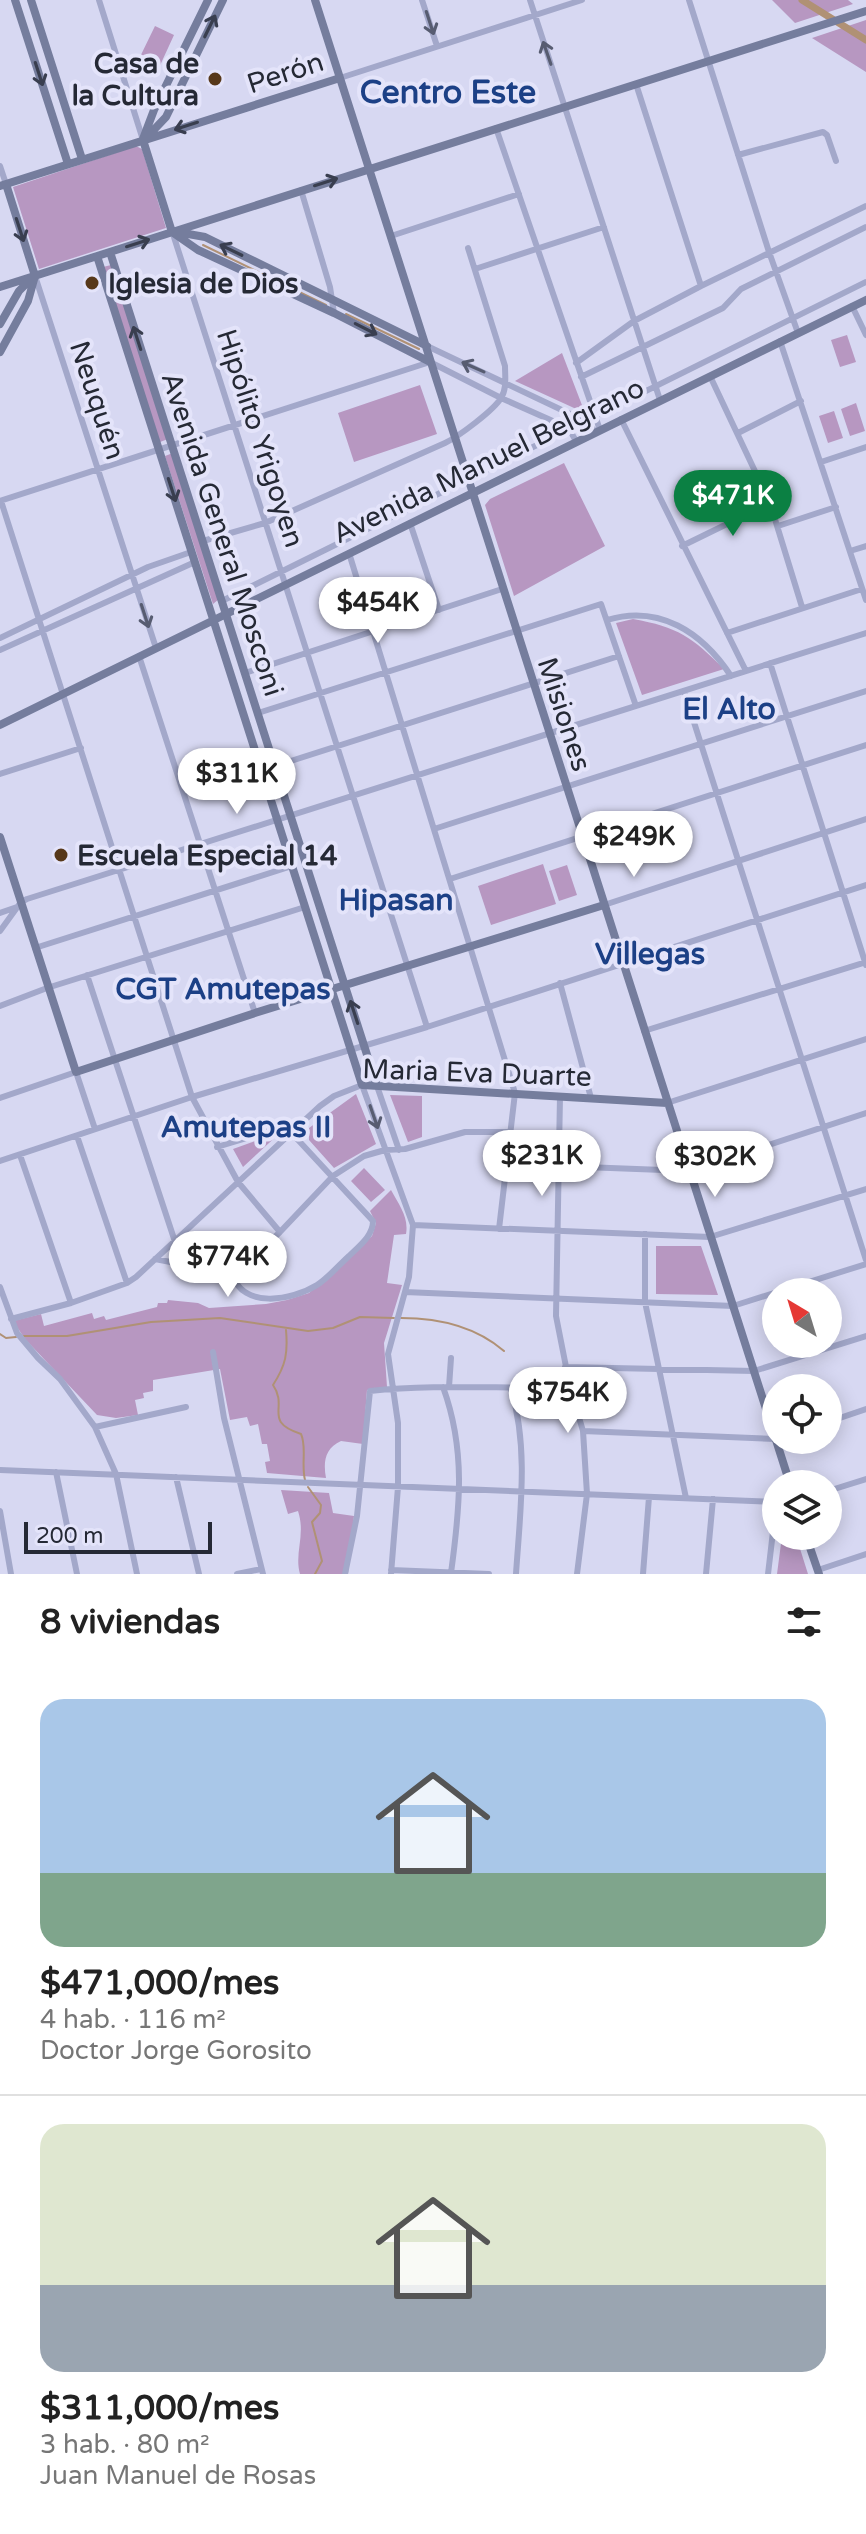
<!DOCTYPE html>
<html lang="es">
<meta charset="utf-8">
<style>
:root{--surface:#fff;--page:#f2f2f2;--text:#222;--muted:#767676;--line:#e0e0e0;--accent:#0b8043}
body{margin:0;font-family:"Varela Round",sans-serif;background:var(--page);color:var(--text);height:100vh;display:flex;flex-direction:column;font-size:30px;white-space:nowrap}
*{box-sizing:border-box;margin:0}
p{font-size:26px;color:var(--muted)}
.icon{flex:none;width:44px;height:44px;fill:none;stroke:currentColor;stroke-width:2;stroke-linecap:round;stroke-linejoin:round}
.map{position:relative;height:1574px;overflow:hidden}
.side{display:flex;flex-direction:column;background:var(--surface);flex:1}
.side>*{flex:none}
.needle{width:52px;rotate:322deg}
.buttons{position:absolute;left:762px;top:1278px;display:grid;gap:16px}
.buttons a{display:grid;place-items:center;width:80px;height:80px;border-radius:50%;background:var(--surface);box-shadow:0 4px 20px #0003;font-size:40px}
.scale{position:absolute;left:24px;bottom:20px;width:188px;box-sizing:border-box;padding-left:8px;border:4px solid #252935;border-top:0;font-size:22px;line-height:28px;white-space:nowrap;color:#252935;-webkit-text-stroke:6px #e4e4fa;paint-order:stroke}
.price{position:absolute;translate:-50% -68px;padding:0 18px;border-radius:28px;background:#fff;color:#222;font-size:26px;line-height:52px;filter:drop-shadow(0 2px 4px #0008)}
.price::after{content:'';position:absolute;left:50%;top:48px;width:24px;height:18px;margin-left:-12px;background:inherit;clip-path:polygon(0 0,100% 0,50% 100%)}
.price.on{background:var(--accent);color:#fff}
ul{padding:0;list-style:none}
li{display:grid;align-content:center;gap:16px;height:424px;padding:0 40px}
li+li{border-top:2px solid var(--line)}
li span{display:grid;place-items:center;height:248px;border-radius:24px;color:#555}
li>.icon{margin-inline-start:auto}
span .icon{width:144px;height:144px;fill:#fffc;stroke-width:1}
li b{font-size:34px}
h2{display:flex;justify-content:space-between;align-items:center;height:96px;padding:0 40px;font-size:34px}
.map>svg:first-child{display:block}
.green{fill:#b797c1}
.lines{fill:none;stroke-linecap:round;stroke-linejoin:round}
.stream{stroke:#b09175;stroke-width:2}
.canal{stroke:#b09175;stroke-width:7}
.street{stroke:#a3a8ca;stroke-width:6}
.secondary{stroke:#757d9d;stroke-width:8}
.oneway{stroke:#575c71}
.oneway2{stroke:#393e4f}
.poi-dot{fill:#57381a;stroke:#e4e4fa;stroke-width:3}
.labels{text-anchor:middle;stroke-width:8;stroke-linejoin:round;paint-order:stroke}
.poi-label{font-size:28px;font-weight:bold;fill:#252935;stroke:#e4e4fa;text-anchor:start}
.street-label{font-size:28px;fill:#252935;stroke:#e4e4fa}
.neighbourhood-label{font-size:30px;font-weight:bold;fill:#1c4086;stroke:#e4e4fa}
.quarter-label{font-size:32px;font-weight:bold;fill:#1c4086;stroke:#e4e4fa}
</style>
<div class="map">
<svg width="866" height="1574" viewBox="0 0 866 1574">
<rect width="100%" height="100%" fill="#d7d8f2"/>
<path class="green" d="M772 0H848L853 4 795 23Z
M866 20V72L812 38Z
M155 26 174 35 157 72 137 63Z
M136 146 142 149 166 228 39 269 13 187Z
M111 265 168 439 160 442 103 267Z
M847 335 856 362 840 367 831 340Z
M562 353 585 413 515 381Z
M420 385 437 434 354 462 338 413Z
M856 403 865 431 850 436 841 409Z
M834 411 843 438 828 443 819 416Z
M173 453 219 599 213 604 165 456Z
M564 463 605 546 514 596 485 505 490 499Z
M633 619C678 627 692 637 724 669L642 695 616 623Z
M543 864 556 904 491 925 478 886Z
M567 865 577 895 559 901 549 871Z
M356 1094 376 1144 334 1168 309 1140V1128Z
M390 1095 422 1096V1137L408 1142Z
M281 1132 243 1167 233 1149Z
M364 1168 385 1190 371 1202 351 1181Z
M391 1190C399 1205 409 1217 406 1234L394 1235 387 1283 402 1285 384 1343 387 1387 367 1390 363 1444 341 1441C325 1448 323 1462 326 1478L267 1473 265 1462 270 1461 267 1444H262L258 1424 250 1426 247 1417 230 1420 220 1369 153 1380V1391L143 1393 144 1398 135 1400 138 1415 116 1418 97 1415 25 1339 13 1321 41 1314 44 1326 92 1313 94 1319 104 1316 106 1320 157 1307 158 1303H167L168 1300 198 1303 209 1308 266 1304 287 1300 309 1293 372 1236 376 1223 370 1211Z
M656 1246H701L718 1295 656 1294Z
M281 1490 329 1493 333 1513 354 1516 348 1574H300C294 1553 306 1535 298 1511L288 1514Z
M782 1536H796L808 1574H777Z"/>
<g class="lines">
<path class="stream" d="M203 245 326 305
M346 314 419 349
M401 1318C438 1318 475 1326 504 1351
M286 1330C288 1353 286 1365 273 1385 289 1408 262 1421 301 1434 307 1447 301 1464 305 1480
M0 1334 6 1338 16 1337
M24 1336H67L151 1322 220 1318 308 1331 333 1328 360 1317 394 1318
M308 1487 321 1505 320 1513 312 1522 322 1561 315 1574"/>
<path class="canal" d="M802 0 866 40"/>
<path class="street" d="M99 0 143 140
M422 0 437 46
M530 0 660 400
M689 0 769 252 798 333
M340 78 582 0
M636 84 701 286
M496 128 600 430
M738 155 823 132 827 135 836 161
M0 166 6 184
M301 190 330 287 334 313
M173 234 427 1027
M391 236 519 194
M475 269 604 227
M35 276 156 648
M852 306 866 335
M780 341 866 600
M427 346 585 421 596 432
M576 363 634 321 701 286 866 206
M710 376 770 503 802 607
M581 377 723 308 741 289 866 227
M621 419 746 671
M738 433 801 401
M821 462 866 447
M0 501 430 362 501 398 564 426 569 429 576 441
M1 501 192 1097 238 1182 280 1232
M410 523 439 610
M778 526 836 507
M203 541 265 523 445 443C458 437 494 410 501 398 507 389 505 376 505 366L468 248
M682 546 770 503
M850 551 866 546
M349 553 515 1093 499 1229
M222 601 866 282
M607 620C659 604 702 632 731 676
M727 633 862 589
M0 638 148 567 191 552
M0 650 195 562
M139 656 255 1013
M770 663 866 965
M245 673 502 589
M684 691 866 1260
M258 713 601 604 636 706
M275 766 619 656
M0 774 81 748
M434 829 866 691
M450 879 866 745
M604 905 866 819
M0 913 17 907
M0 931 21 902 27 899 866 633
M35 948 292 866
M87 975 183 1266
M560 983 591 1098
M0 1006 47 988 305 907
M644 1031 866 962
M377 1086 399 1150
M560 1096 556 1316 570 1387 583 1431 587 1494 577 1574
M0 1098 76 1072 95 1129
M667 1103 866 1039
M77 1136 127 1283
M217 1147 282 1127 287 1128 373 1221C373 1236 359 1246 349 1256 339 1265 328 1278 317 1285 291 1301 243 1309 232 1274
M20 1155 71 1303
M0 1161 192 1097 427 1027 866 885
M558 1166 689 1171 866 1113
M413 1225 710 1237 866 1189
M645 1234V1302L686 1498
M155 1259 232 1274 242 1268 280 1232 333 1176 364 1156 385 1150 405 1149 465 1132H511
M0 1287 17 1333 38 1358 60 1379 95 1427 116 1474 137 1574
M405 1292 733 1306 866 1264
M11 1319 71 1303 127 1283 136 1277 320 1106 334 1096 362 1085 413 1225 409 1277 388 1354 398 1423V1487L391 1574
M213 1352 224 1418 263 1574
M565 1367 754 1371 866 1336
M443 1387C466 1450 460 1507 451 1573
M449 1387 451 1358
M511 1389C529 1448 520 1513 516 1574
M828 1422 866 1409
M95 1427 186 1407
M583 1431 776 1439
M0 1470 776 1502
M56 1472 77 1574
M176 1477 199 1574
M828 1491 866 1479
M0 1511 11 1574
M391 1570 489 1574
M818 1570 866 1554
M237 1574 261 1569
M345 1574 357 1516 370 1391C437 1384 503 1389 570 1387
M643 1574 649 1497
M706 1574 713 1499
M768 1574 776 1506"/>
<path class="secondary" d="M15 0 68 164
M31 0 82 159
M315 0 776 1440
M147 137 166 117 223 0
M143 139 154 110 208 0
M143 140 172 232
M6 184 35 276
M0 186 340 78
M172 232 198 250 334 313 430 362
M177 232 205 237 427 346
M110 252 377 1086
M97 256 362 1085 667 1103
M0 287 866 11
M0 324 19 291 31 279
M0 352 28 301 35 276
M0 725 866 300
M0 837 76 1072 255 1013 604 905
M776 1440 790 1484
M806 1536 819 1574"/>
</g>
<defs><path id="oneway-shaft" d="M-6 0H5M1.5-3L5.5 0L1.5 3" fill="none" stroke-width="1.6" stroke-linecap="round" stroke-linejoin="round" transform="scale(2)"/></defs>
<g class="oneway">
<use href="#oneway-shaft" transform="translate(430 23) rotate(72)"/>
<use href="#oneway-shaft" transform="translate(547 53) rotate(-109)"/>
<use href="#oneway-shaft" transform="translate(473 367) rotate(-156)"/>
<use href="#oneway-shaft" transform="translate(145 616) rotate(72)"/>
<use href="#oneway-shaft" transform="translate(374 1117) rotate(71)"/>
</g>
<g class="oneway2">
<use href="#oneway-shaft" transform="translate(210 26) rotate(-64)"/>
<use href="#oneway-shaft" transform="translate(39 74) rotate(72)"/>
<use href="#oneway-shaft" transform="translate(186 126) rotate(162)"/>
<use href="#oneway-shaft" transform="translate(326 182) rotate(-18)"/>
<use href="#oneway-shaft" transform="translate(20 230) rotate(72)"/>
<use href="#oneway-shaft" transform="translate(138 243) rotate(-18)"/>
<use href="#oneway-shaft" transform="translate(231 250) rotate(-154)"/>
<use href="#oneway-shaft" transform="translate(366 329) rotate(27)"/>
<use href="#oneway-shaft" transform="translate(137 338) rotate(-108)"/>
<use href="#oneway-shaft" transform="translate(172 490) rotate(72)"/>
<use href="#oneway-shaft" transform="translate(354 1012) rotate(-108)"/>
</g>
<g class="poi-dot">
<circle cx="215" cy="79" r="8"/>
<circle cx="92" cy="283" r="8"/>
<circle cx="61" cy="855" r="8"/>
</g>
<g class="labels">
<g class="poi-label">
<text x="199" y="73" text-anchor="end">Casa de<tspan x="199" dy="32">la Cultura</tspan></text>
<text x="108" y="293">Iglesia de Dios</text>
<text x="77" y="865">Escuela Especial 14</text>
</g>
<g class="street-label">
<text transform="translate(285 72) rotate(-18)" y="10">Perón</text>
<text transform="translate(98 400) rotate(72)" y="10">Neuquén</text>
<text transform="translate(261 438) rotate(72)" y="10">Hipólito Yrigoyen</text>
<text transform="translate(488 460) rotate(-26)" y="10">Avenida Manuel Belgrano</text>
<text transform="translate(223 534) rotate(72)" y="10">Avenida General Mosconi</text>
<text transform="translate(565 714) rotate(72)" y="10">Misiones</text>
<text transform="translate(477 1072) rotate(2)" y="10">Maria Eva Duarte</text>
</g>
<g class="neighbourhood-label">
<text x="729" y="719">El Alto</text>
<text x="396" y="910">Hipasan</text>
<text x="650" y="964">Villegas</text>
<text x="223" y="999">CGT Amutepas</text>
<text x="246" y="1137">Amutepas II</text>
</g>
<g class="quarter-label">
<text x="448" y="103">Centro Este</text>
</g>
</g>
</svg>
<div class="buttons">
<a><svg class="needle" viewBox="-14 -14 28 28"><path d="M0-13l5 13h-10z" fill="#e53935"/><path d="M0 13l5-13h-10z" fill="#767676"/></svg></a>
<a><svg class="icon" aria-label="locate" viewBox="0 0 24 24"><circle cx="12" cy="12" r="6"/><path d="M12 2v4M12 18v4M2 12h4M18 12h4"/></svg></a>
<a><svg class="icon" aria-label="layers" viewBox="0 0 24 24"><path d="M12 4l9 5-9 5-9-5zM3 14l9 5 9-5"/></svg></a>
</div>
<div class="scale">200 m</div>
<b class="price on" style="left:733px;top:538px">$471K</b>
<b class="price" style="left:378px;top:645px">$454K</b>
<b class="price" style="left:237px;top:816px">$311K</b>
<b class="price" style="left:634px;top:879px">$249K</b>
<b class="price" style="left:542px;top:1198px">$231K</b>
<b class="price" style="left:715px;top:1199px">$302K</b>
<b class="price" style="left:228px;top:1299px">$774K</b>
<b class="price" style="left:568px;top:1435px">$754K</b>
</div>
<section class="side">
<h2>8 viviendas<svg class="icon" aria-label="filters" viewBox="0 0 24 24"><path d="M4 7h16M4 17h16"/><circle cx="9" cy="7" r="2"/><circle cx="15" cy="17" r="2"/></svg></h2>
<ul>
<li><span style="background:linear-gradient(#a9c7e8 70%,#7fa58c 0)"><svg class="icon" aria-label="home" viewBox="0 0 24 24"><path d="M3 11l9-7 9 7M6 9v11h12V9"/></svg></span><div><b>$471,000/mes</b><p>4 hab. · 116 m²</p><p>Doctor Jorge Gorosito</p></div></li>
<li><span style="background:linear-gradient(#dfe7d0 65%,#9aa5b1 0)"><svg class="icon" aria-label="home" viewBox="0 0 24 24"><path d="M3 11l9-7 9 7M6 9v11h12V9"/></svg></span><div><b>$311,000/mes</b><p>3 hab. · 80 m²</p><p>Juan Manuel de Rosas</p></div></li>
</ul>
</section>
